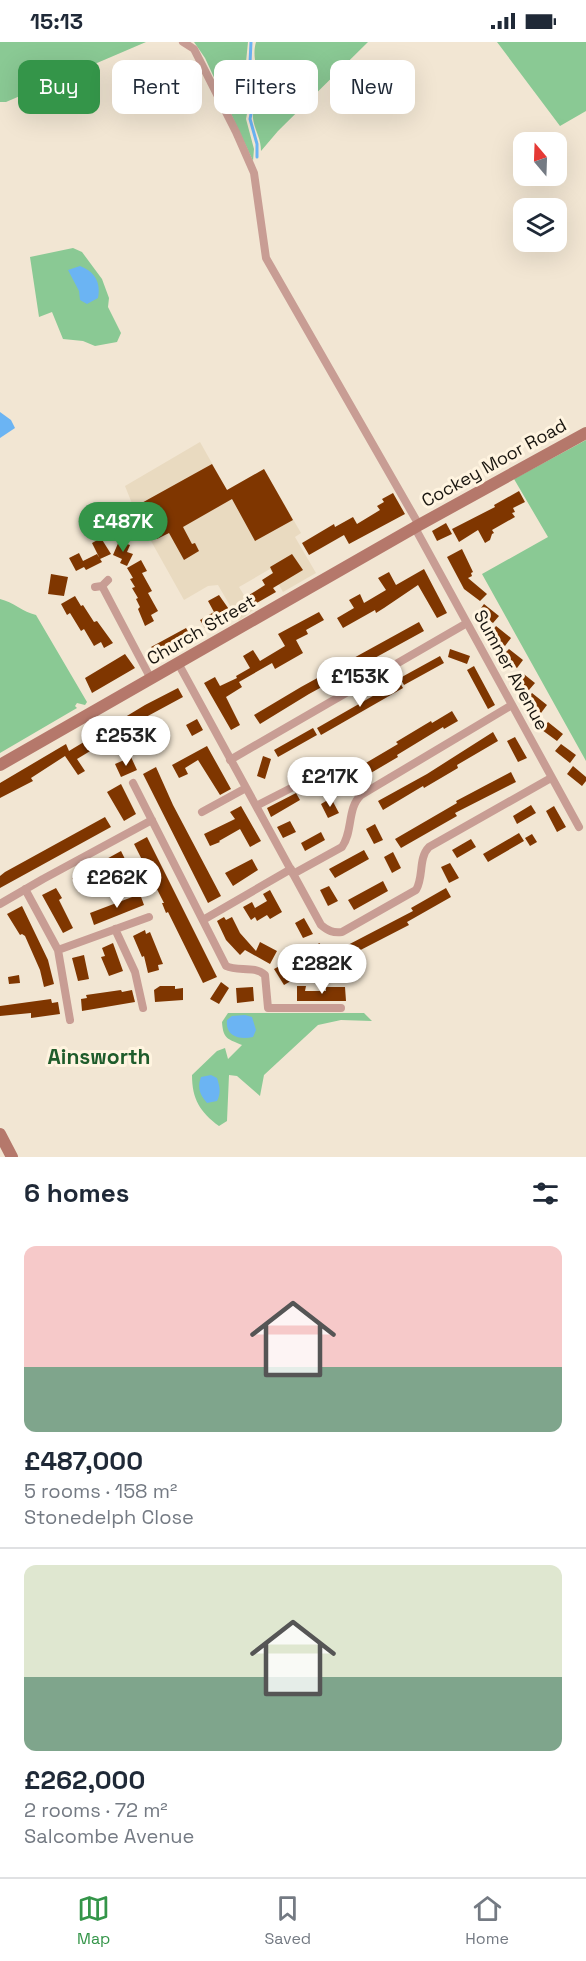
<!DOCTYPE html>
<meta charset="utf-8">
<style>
:root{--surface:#fff;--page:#f6f6f7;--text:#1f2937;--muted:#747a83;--line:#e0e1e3;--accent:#349549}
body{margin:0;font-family:"Space Grotesk",sans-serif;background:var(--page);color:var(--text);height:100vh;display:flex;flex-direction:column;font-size:22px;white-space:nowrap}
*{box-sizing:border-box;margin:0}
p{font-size:20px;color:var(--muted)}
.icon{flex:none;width:33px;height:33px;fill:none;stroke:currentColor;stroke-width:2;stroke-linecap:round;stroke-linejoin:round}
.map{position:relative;height:1115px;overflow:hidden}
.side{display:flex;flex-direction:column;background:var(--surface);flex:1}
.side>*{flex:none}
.hud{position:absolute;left:18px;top:18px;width:550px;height:54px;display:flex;gap:12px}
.needle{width:39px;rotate:341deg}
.fabs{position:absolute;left:513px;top:90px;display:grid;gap:12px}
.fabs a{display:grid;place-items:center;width:54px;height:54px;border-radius:12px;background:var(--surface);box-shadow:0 6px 24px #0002;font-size:30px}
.price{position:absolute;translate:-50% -51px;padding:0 14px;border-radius:21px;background:#fff;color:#222;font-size:20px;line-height:39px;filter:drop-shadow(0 2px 3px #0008)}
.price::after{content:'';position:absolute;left:50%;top:36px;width:18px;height:14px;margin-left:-9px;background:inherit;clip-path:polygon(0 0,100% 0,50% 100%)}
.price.current{background:var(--accent);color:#fff}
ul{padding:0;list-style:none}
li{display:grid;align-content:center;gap:12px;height:318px;padding:0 24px}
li+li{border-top:2px solid var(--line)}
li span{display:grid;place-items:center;height:186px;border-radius:12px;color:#555}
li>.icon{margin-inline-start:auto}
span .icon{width:108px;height:108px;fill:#fffc;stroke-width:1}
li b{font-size:26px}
h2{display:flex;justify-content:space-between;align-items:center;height:72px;padding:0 24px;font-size:26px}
.pill{padding:0 21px;border-radius:12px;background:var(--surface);box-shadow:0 6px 24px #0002;font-size:21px;line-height:54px}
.pill.current{background:var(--accent);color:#fff}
.status{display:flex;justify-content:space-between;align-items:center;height:42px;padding:0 30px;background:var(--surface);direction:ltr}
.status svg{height:16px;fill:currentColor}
.dock{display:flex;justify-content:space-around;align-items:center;height:84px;border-top:2px solid var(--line);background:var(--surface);font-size:16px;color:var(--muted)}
.dock a{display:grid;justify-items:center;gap:3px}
.dock .current{color:var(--accent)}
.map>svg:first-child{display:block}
.built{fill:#e9dac0}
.green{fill:#8ac994}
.water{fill:#6bb4f3}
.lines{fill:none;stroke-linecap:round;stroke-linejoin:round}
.stream{stroke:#6bb4f3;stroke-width:3}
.building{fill:#7f3600}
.street{stroke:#c89d94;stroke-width:8}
.secondary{stroke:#b5786b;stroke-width:12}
.labels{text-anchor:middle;stroke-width:6;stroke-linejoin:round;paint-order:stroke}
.street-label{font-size:18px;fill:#1a1610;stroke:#fff4e0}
.quarter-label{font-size:21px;font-weight:bold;fill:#1f5c2b;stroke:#fff4e0}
</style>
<div class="status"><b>15:13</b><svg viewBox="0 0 49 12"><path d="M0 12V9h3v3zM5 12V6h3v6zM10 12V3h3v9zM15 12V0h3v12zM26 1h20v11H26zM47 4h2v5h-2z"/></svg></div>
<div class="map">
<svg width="586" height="1115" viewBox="0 0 586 1115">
<rect width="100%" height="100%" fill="#f2e6d3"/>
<path class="built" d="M200 400 227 448 264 427 301 491 295 495 316 531 283 550 270 527 239 545 253 568 239 579 218 543 208 544 184 558 137 474 125 444Z"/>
<path class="green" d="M0 0H146L6 60H0Z
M194 0H248L246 20 252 45 246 77 254 107 253 119 205 16Z
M256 0H368L278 89 261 109C261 96 254 87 253 76 252 67 259 57 260 48 260 31 251 17 256 0Z
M497 0H586V69L560 84Z
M73 206 82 210 102 237 109 256 108 265 121 291 117 300 95 304 83 299 63 297 52 270 39 275 30 215Z
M586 398V719L482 532 548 495 514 437Z
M0 557C13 560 23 570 36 573L87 660 85 663 77 661 75 664 77 666 0 711Z
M228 971H364L372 979 341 978 318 983 264 1033 260 1054 237 1034 229 1033 227 1079 219 1084C200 1070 192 1057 192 1033L217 1009 225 1006 228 1017 242 1003C228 997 223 997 222 980Z"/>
<path class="water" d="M80 224C95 230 101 240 98 256L87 262 80 258 79 249 68 228Z
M0 370 11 378 15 386 0 396Z
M245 973 252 975 256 988 253 995C239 998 225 994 227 978L232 974Z
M211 1033 217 1036C220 1045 221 1051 217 1059L207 1061C200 1053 197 1046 201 1035Z"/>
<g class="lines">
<path class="stream" d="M251 0 250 21 256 46 250 77 257 102V115"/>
</g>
<path class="building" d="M212 422 227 448 264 427 293 478 255 499 232 457 183 485 192 502 195 501 199 509 184 518 169 491 157 497 138 463Z
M519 449 525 460 513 466 515 470 512 471 515 475 492 488 494 491 492 492 490 498 485 501 478 488 459 500 452 487 495 465 494 463Z
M393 451 405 472 349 502 344 493 309 513 302 501 334 482 335 485 353 475 357 482 380 468 377 464 384 460 382 457Z
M446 481 452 492 437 499 432 489Z
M101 496 111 512 100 517 92 501Z
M119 499 130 503 127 510 133 512 127 524 120 521 122 517 113 513Z
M462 507 473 530 471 531 472 534 468 536 487 552 480 559 464 547 447 515Z
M79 511 83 519 97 512 102 520 86 528 84 525 76 529 69 516Z
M292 512 303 528 273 546 276 550 255 562 249 553 265 543 262 538 273 531 270 525Z
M141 518 147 529 142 531 152 549 148 551 158 569 151 573 154 579 145 584 138 567 140 565 136 557 138 556 132 546 135 545 130 537 133 536 127 526Z
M424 527 447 571 437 576 418 543 384 566 376 571 375 568 343 586 337 576 354 566 349 558 360 552 364 561 386 548 378 536 389 530 396 543Z
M51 532 68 535 64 554 48 552Z
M219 553 233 573 206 588 200 578 214 570 208 559Z
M75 554 81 564 83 563 94 580 97 579 113 601 104 606 101 600 94 604 84 587 81 589 70 571 67 573 61 562Z
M484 562 499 574 493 581 478 570Z
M319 570 324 578 306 588 308 592 296 598 303 611 275 627 272 621 239 640 242 645 226 655 240 683 231 688 204 641 215 635 220 644 237 636 236 634 250 626 243 614 253 608 260 619 285 604 278 592Z
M419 580 424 589 309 652 260 682 254 673 301 645Z
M496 584 511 596 505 604 490 592Z
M186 586 192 596 158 616 151 605Z
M450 607 470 614 467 622 448 615Z
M509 607 523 618 517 626 502 614Z
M125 612 135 626 92 651 85 636Z
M440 614 444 621 404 643 400 636Z
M474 624 495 663 488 667 467 628Z
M520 629 535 641 529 648 514 637Z
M399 639 403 646 321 693 317 686Z
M178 646 183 655 146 675 147 677 138 682 140 685 132 689 130 685 77 717 85 729 78 733 65 714 31 736 33 739 0 756V741L66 702 69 709 145 663Z
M532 651 547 663 541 671 526 659Z
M452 669 458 679 444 687 443 685 397 713 398 715 364 735 359 725 398 702 396 700 431 679 432 681Z
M197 677 203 688 192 694 186 683Z
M548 680 563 692 557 699 542 688Z
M313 686 317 693 278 715 274 708Z
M493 690 498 699 457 723 458 726 424 746 423 744 383 768 378 759 427 732Z
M515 695 527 716 518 720 507 699Z
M561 702 576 713 570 721 555 709Z
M207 704 231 747 220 753 198 718 185 726 188 732 179 736 172 723Z
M263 714 271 717 265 737 257 734Z
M131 715 137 728 121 735 115 722Z
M573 724 586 735V739L582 744 567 732Z
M156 725 173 763 221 854 208 861 143 732Z
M310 728 316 739 322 735 327 742 314 750 302 732Z
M511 730 516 740 455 771 457 774 401 806 395 797 457 761 456 759Z
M348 731 354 742 345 747 339 737Z
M121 742 136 772 124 779 107 750Z
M296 751 300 758 271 775 267 766Z
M331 756 339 771 328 776 321 762Z
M531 763 536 771 517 782 513 774Z
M241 764 261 799 250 805 240 787 219 799 220 800 210 804 204 792 235 777 230 770Z
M554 764 566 785 557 790 546 769Z
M105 775 111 785 0 846V834L5 830Z
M290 779 296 790 283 796 277 785Z
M375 782 383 798 374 802 366 787Z
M321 790 325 798 305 809 301 801Z
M519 791 524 799 488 820 483 812Z
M532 792 537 800 530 804 525 796Z
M147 795 217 935 203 941 168 870 166 871 162 861H164L134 802Z
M471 797 476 805 457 816 452 808Z
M364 808 369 817 335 836 329 827Z
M121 809 126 819 78 846 72 836Z
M393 810 401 826 392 831 384 815Z
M252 817 258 828 233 844 225 831Z
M450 821 459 836 449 841 441 825Z
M383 839 388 849 354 868 348 858Z
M329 844 338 859 328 864 320 848Z
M56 846 62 856 59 858 73 886 63 891 42 853Z
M446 846 451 855 407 880 409 883 347 915 342 906 413 869 411 866Z
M270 848 282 870 270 877 267 873 257 879 255 875 251 878 243 865 252 860 255 866 267 859 263 852Z
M140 852 144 863 94 883 90 871Z
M22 864 48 918 54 942 44 945 40 928 25 894 22 892 20 893 7 872Z
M224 875 226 878 232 875 240 891 256 909 260 900 277 909 270 922 245 908 240 913 226 898 217 879Z
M304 876 313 892 303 896 295 881Z
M145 888 146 892 150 890 163 922 158 923 159 928 148 931 144 914 142 915 133 894Z
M113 901 123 929 109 934 101 915 105 914 102 906Z
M319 901 333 912 327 920 312 910Z
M84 913 89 937 78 939 72 916Z
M287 920 296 936 284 943 274 927Z
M19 933 20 941 9 942 8 935Z
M221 940 229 946 219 962 210 957Z
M160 944H175V947L183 946V958L155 960 154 948Z
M297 944H306L305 949H326V945H345L346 959H297Z
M253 945 254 959 237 961 236 946Z
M121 948 122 950 132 948 135 960 82 969 81 957 87 956 86 953Z
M51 957 52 961 58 960 60 972 31 976V971L0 974V964Z"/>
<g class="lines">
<path class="street" d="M183 0 194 7 236 90 254 131 266 216 419 483
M415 486 579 785
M102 544 151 637
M95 545 102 544 108 538
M178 621 321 883C328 889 333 891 342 890L416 848C424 835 418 816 429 805L551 736
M230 718 467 581
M133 741 226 924C238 930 254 923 265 933L268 966H341
M256 764 299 742
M202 770 246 746
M293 832 342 805C353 790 347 766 361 753L512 663
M25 847 58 908 70 978
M0 862 43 837 152 778
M203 878 291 827
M115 887 135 930 143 966
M58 908 149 875"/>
<path class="secondary" d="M0 723 419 483 586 391
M0 1092 12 1115"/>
</g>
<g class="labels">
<g class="street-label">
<text transform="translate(494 421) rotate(-29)" y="6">Cockey Moor Road</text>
<text transform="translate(201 588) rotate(-30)" y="6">Church Street</text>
<text transform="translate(511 628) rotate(61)" y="6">Sumner Avenue</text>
</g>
<g class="quarter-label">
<text x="99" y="1022">Ainsworth</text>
</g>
</g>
</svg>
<div class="fabs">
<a><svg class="needle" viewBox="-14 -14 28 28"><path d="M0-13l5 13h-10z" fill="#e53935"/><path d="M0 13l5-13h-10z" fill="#747a83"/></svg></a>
<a><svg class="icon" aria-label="layers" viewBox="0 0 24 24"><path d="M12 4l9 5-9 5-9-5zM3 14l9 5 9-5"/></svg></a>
</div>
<b class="price current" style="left:123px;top:511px">£487K</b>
<b class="price" style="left:360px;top:666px">£153K</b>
<b class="price" style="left:126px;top:725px">£253K</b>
<b class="price" style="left:330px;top:766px">£217K</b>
<b class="price" style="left:117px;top:867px">£262K</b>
<b class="price" style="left:322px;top:953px">£282K</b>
<div class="hud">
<a class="pill current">Buy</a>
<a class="pill">Rent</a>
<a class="pill">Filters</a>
<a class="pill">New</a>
</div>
</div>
<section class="side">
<h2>6 homes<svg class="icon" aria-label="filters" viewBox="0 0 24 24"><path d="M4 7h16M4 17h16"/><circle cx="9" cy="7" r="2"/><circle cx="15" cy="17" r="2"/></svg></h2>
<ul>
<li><span style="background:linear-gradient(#f6c9c9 65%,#7fa58c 0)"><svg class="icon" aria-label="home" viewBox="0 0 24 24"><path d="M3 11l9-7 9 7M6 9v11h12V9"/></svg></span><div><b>£487,000</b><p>5 rooms · 158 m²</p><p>Stonedelph Close</p></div></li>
<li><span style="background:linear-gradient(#dfe7d0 60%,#7fa58c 0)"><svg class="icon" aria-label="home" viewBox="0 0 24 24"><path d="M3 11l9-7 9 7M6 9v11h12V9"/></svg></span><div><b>£262,000</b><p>2 rooms · 72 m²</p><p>Salcombe Avenue</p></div></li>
</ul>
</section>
<nav class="dock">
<a class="current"><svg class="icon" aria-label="map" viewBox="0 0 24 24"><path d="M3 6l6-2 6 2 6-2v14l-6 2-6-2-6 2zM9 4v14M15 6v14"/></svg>Map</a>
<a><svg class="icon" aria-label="saved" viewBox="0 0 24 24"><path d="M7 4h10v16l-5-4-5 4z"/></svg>Saved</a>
<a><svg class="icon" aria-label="home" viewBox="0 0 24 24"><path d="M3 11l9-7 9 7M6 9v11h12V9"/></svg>Home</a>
</nav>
